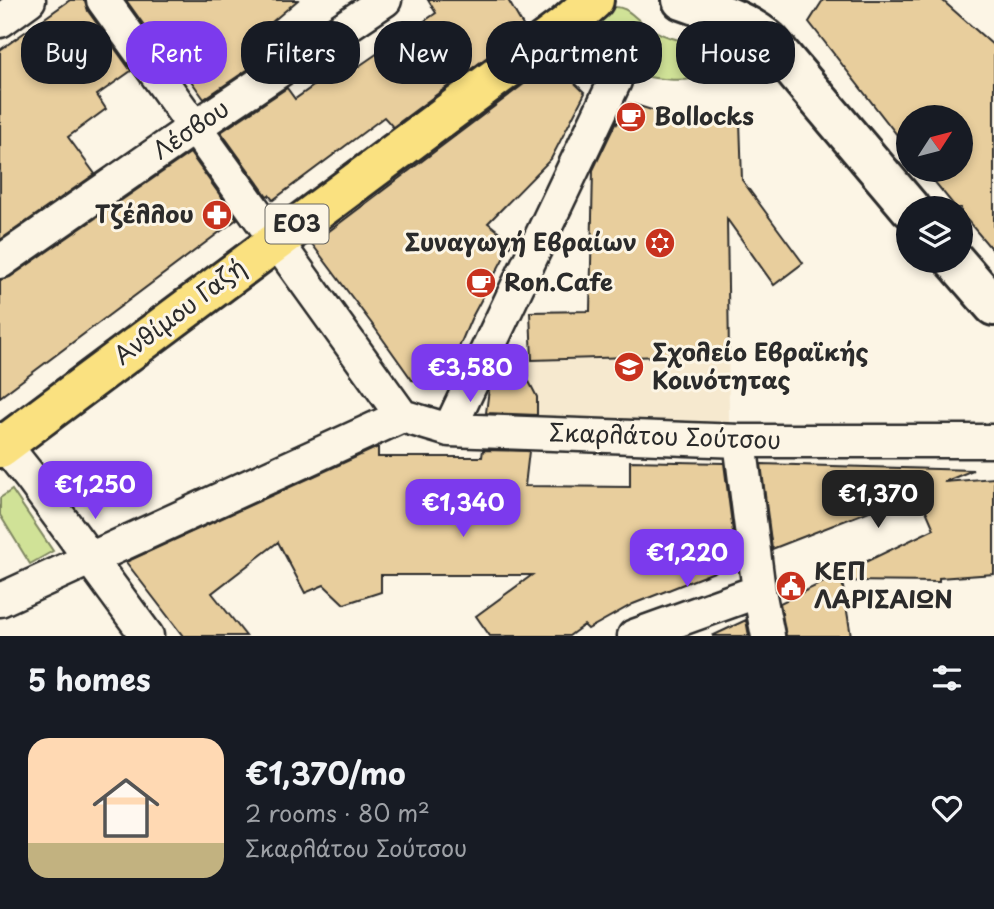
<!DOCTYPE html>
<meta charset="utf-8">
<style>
:root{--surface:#171b24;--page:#20242c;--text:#f1f3f6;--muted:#9ea1a6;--line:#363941;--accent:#7c3aed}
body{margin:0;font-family:"Playpen Sans",sans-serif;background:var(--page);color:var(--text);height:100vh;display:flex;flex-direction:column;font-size:26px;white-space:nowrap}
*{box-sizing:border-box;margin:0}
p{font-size:23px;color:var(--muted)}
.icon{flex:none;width:38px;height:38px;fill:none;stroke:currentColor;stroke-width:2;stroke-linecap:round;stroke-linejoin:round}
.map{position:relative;height:636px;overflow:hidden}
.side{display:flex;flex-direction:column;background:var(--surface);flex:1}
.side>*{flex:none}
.top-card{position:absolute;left:21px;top:21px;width:952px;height:63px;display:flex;gap:14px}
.needle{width:46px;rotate:54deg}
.controls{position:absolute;left:896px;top:105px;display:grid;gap:14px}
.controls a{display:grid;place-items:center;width:77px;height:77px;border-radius:50%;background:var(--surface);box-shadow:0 4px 10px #0003;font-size:35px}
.price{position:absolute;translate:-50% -60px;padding:0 16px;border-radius:14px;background:var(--accent);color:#fff;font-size:23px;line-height:46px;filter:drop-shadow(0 2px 4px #0008)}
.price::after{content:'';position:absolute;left:50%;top:42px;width:21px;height:16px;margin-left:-10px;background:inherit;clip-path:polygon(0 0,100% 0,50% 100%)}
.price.on{background:#222;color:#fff}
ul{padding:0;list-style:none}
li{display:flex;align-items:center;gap:21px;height:175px;padding:0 28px}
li+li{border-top:2px solid var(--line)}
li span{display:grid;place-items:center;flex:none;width:196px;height:140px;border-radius:21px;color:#555}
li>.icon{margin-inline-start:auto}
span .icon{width:84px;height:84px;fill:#fffc;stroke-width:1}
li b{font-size:30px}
h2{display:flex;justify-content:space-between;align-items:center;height:84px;padding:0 28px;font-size:30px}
.pill{padding:0 24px;border-radius:28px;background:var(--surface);box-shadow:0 4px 10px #0003;font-size:24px;line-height:63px}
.pill.on{background:var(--accent);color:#fff}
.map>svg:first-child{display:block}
.built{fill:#f6e9cf}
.green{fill:#d0e297;stroke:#7e8661;stroke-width:2}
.building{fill:#e8ce9d;stroke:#2b2b2b;stroke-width:2}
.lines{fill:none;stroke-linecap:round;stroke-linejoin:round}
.street-casing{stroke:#2b2b2b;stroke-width:37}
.secondary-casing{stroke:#2b2b2b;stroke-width:44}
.primary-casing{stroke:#2b2b2b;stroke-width:44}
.street{stroke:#fcf5e5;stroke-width:32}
.secondary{stroke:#fcf5e5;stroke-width:38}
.primary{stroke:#fae180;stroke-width:38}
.labels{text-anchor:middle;stroke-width:6;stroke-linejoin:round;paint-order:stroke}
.shield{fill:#fcf5e5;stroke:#6a6863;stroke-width:2}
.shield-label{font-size:23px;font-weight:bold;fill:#2b2b2b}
.poi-label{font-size:24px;font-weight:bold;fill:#2b2b2b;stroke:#fcf5e5;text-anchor:start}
.street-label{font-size:24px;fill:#2b2b2b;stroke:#fcf5e5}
</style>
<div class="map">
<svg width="994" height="636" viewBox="0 0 994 636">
<rect width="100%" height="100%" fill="#fcf5e5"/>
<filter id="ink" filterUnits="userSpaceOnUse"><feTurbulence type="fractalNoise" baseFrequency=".0143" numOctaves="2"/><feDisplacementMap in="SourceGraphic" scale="14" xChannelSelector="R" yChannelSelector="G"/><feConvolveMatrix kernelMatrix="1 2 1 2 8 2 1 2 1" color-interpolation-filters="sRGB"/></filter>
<g filter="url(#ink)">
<path class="built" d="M728 309 729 422H537V397L525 374 532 360 530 312Z"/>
<path class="green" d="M613 7C625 6 631 14 640 21 649 28 659 34 669 37 685 43 720 45 730 59 725 70 715 74 704 77 668 86 602 73 582 40L583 33 606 10Z
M12 490 53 551 30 564 0 515V498Z"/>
<path class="building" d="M70 0H85L88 11 131 71 97 95 106 109 68 137 95 174 0 240V50Z
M126 0H298L252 39 265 58 204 99 166 46 161 49Z
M428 0H508L525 29 393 127 384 117 273 200 269 195 267 196 221 132 287 88 295 99 340 67 346 75 436 13Z
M823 0H942L994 46V252L961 213V208H956L925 170H961V117H908V149L809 22Z
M553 62 585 93 551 159 488 223 512 242 471 319 443 385 412 380 372 324 312 244Z
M629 103 681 119 716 122 740 121 742 180 803 263 774 285 727 219 729 354 532 360 530 312 590 311 593 170 616 122 617 124Z
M190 153 237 219 0 397V280L10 277Z
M498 371 525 374 537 397V415L486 413 489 389Z
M378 447V457H482L483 450 529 451 525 486 630 487V461L724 463 737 563 633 604 588 629 584 625 569 636H490L476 616 532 575H381V592L344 604 324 585 305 593 278 542 212 593 246 636H183L126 562Z
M761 464 973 470 944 482 994 478V574L939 578V582L842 581 851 636H786L780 603 934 529 918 492 772 549Z
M746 620 749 636H712Z"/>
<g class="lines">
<g class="street-casing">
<path id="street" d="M103 0 402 416
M0 21 29 0
M0 262 195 127 385 0
M449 430 615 81
M0 439 31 478 147 636
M740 441 759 591 768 636
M0 600 402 416 449 430 740 441H994
M634 636 759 591"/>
</g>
<g class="secondary-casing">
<path id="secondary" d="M682 0C712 11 745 20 769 41L910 208
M955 261 994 306"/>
</g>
<g class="primary-casing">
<path id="primary" d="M0 448 566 25 594 0"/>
</g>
<use href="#street" class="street"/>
<use href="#secondary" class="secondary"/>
<use href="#primary" class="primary"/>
</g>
</g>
<defs>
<g id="cafe-disc" transform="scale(1.575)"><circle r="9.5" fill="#c8321e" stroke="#fcf5e5"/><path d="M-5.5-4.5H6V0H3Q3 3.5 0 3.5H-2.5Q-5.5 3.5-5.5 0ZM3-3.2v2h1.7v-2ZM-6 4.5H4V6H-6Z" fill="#fff"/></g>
<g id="pharmacy-disc" transform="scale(1.575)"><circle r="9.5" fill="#c8321e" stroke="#fcf5e5"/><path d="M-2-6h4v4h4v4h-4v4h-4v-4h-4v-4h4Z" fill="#fff"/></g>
<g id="synagogue-disc" transform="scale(1.575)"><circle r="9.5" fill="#c8321e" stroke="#fcf5e5"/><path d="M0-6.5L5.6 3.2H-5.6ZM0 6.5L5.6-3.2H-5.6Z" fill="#fff"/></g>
<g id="school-disc" transform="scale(1.575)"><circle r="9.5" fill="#c8321e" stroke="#fcf5e5"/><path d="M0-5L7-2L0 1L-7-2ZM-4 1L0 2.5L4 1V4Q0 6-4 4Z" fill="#fff"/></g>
<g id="civic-disc" transform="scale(1.575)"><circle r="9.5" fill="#c8321e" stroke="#fcf5e5"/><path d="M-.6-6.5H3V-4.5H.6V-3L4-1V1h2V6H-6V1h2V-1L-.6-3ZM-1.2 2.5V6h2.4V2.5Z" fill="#fff"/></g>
</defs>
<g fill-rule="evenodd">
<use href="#cafe-disc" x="631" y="117"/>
<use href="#pharmacy-disc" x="217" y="215"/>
<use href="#synagogue-disc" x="660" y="243"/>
<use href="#cafe-disc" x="481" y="283"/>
<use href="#school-disc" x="629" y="367"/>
<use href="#civic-disc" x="791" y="586"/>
</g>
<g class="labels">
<rect class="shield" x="265.5" y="204.5" width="63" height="39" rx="5"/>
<g class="shield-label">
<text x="297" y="232">ΕΟ3</text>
</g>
<g class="poi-label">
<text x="654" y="125">Bollocks</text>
<text x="194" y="223" text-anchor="end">Τζέλλου</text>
<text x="637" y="251" text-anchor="end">Συναγωγή Εβραίων</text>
<text x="504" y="291">Ron.Cafe</text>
<text x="652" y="361">Σχολείο Εβραϊκής<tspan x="652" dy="28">Κοινότητας</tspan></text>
<text x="814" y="580">ΚΕΠ<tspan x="814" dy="28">ΛΑΡΙΣΑΙΩΝ</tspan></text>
</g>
<g class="street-label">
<text transform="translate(191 130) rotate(-34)" y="8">Λέσβου</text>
<text transform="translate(180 312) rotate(-37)" y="8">Ανθίμου Γαζή</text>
<text transform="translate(665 437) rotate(2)" y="8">Σκαρλάτου Σούτσου</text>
</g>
</g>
</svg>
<div class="controls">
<a><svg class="needle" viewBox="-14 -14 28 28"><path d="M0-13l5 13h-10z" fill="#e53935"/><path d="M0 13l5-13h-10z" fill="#9ea1a6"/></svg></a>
<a><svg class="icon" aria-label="layers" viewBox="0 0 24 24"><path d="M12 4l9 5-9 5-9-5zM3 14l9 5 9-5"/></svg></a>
</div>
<b class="price" style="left:470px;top:404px">€3,580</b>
<b class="price" style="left:95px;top:521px">€1,250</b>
<b class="price on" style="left:878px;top:530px">€1,370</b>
<b class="price" style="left:463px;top:539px">€1,340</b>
<b class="price" style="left:687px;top:589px">€1,220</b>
<div class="top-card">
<a class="pill">Buy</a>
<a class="pill on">Rent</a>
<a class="pill">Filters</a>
<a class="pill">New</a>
<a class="pill">Apartment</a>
<a class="pill">House</a>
</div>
</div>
<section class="side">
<h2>5 homes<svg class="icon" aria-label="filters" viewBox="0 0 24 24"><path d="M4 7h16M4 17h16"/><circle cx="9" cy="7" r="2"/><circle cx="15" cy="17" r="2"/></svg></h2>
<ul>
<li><span style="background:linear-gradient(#ffd9b3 75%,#c2b280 0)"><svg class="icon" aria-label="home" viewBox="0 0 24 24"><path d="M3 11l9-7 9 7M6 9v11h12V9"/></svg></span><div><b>€1,370/mo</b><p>2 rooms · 80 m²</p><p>Σκαρλάτου Σούτσου</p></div><svg class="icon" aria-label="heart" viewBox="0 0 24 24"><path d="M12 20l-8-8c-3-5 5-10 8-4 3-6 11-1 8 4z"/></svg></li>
</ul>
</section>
